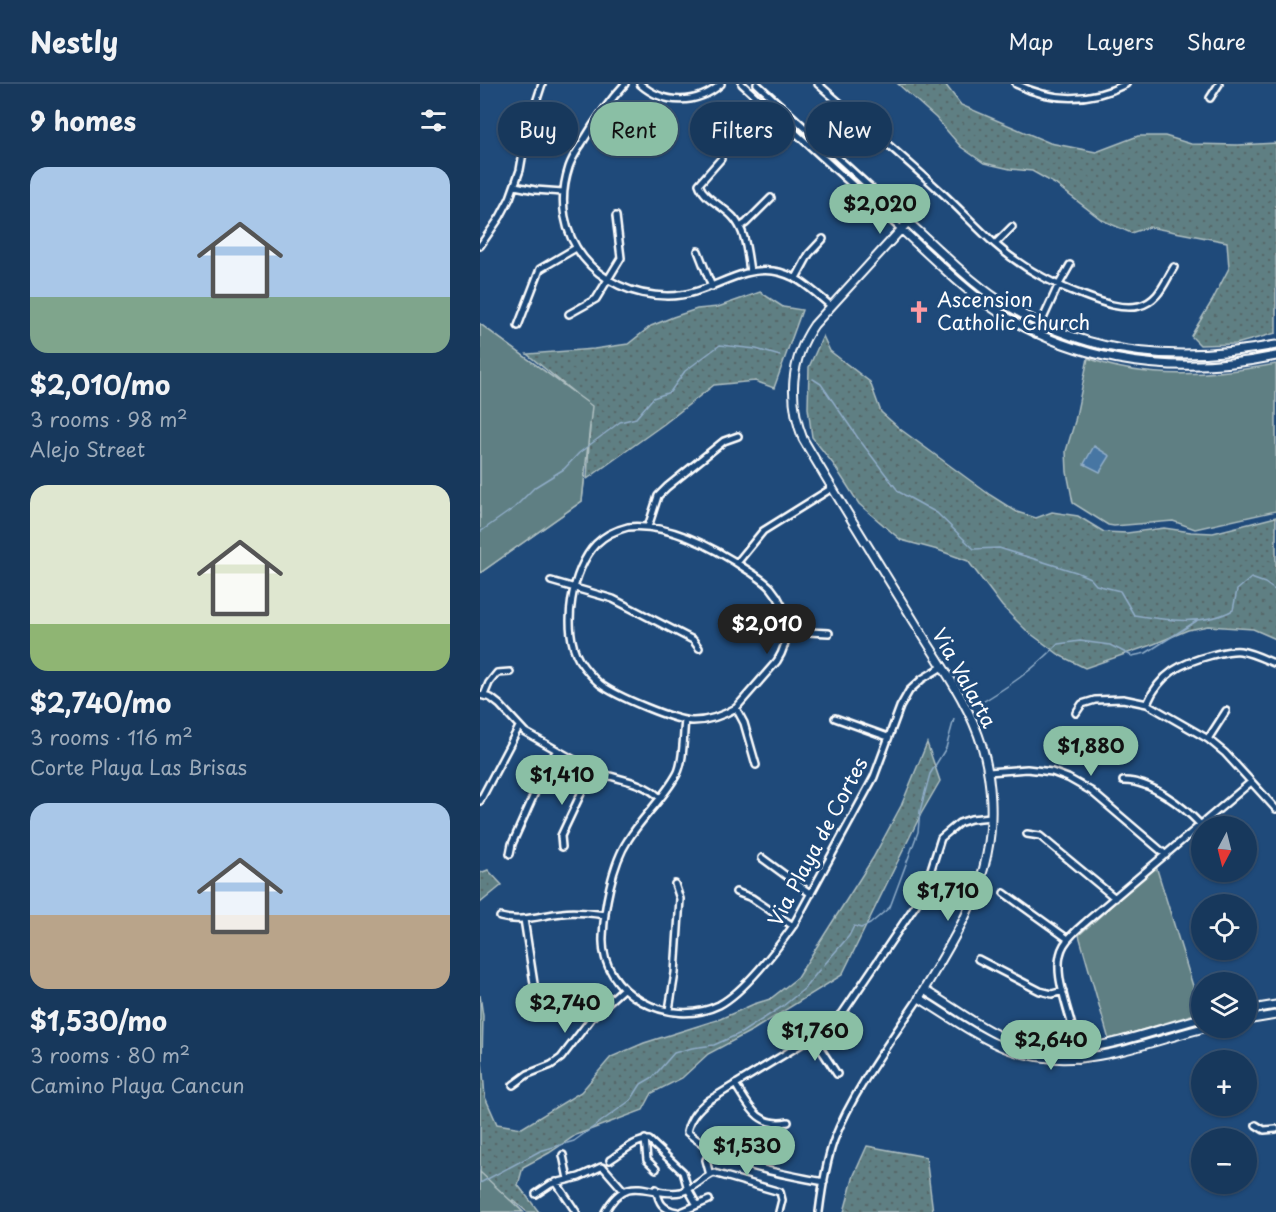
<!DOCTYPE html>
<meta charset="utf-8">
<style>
:root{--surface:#17385c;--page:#203f62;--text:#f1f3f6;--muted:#9eacbb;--line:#365272;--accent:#8abfa5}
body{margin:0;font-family:"Playpen Sans",sans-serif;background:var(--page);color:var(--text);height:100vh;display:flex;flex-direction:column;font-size:22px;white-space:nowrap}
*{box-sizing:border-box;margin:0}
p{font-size:20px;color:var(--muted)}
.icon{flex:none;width:33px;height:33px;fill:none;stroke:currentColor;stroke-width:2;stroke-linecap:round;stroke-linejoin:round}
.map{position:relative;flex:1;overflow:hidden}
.details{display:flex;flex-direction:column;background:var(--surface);width:480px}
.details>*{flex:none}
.hud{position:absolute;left:18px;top:18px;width:570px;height:54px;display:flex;gap:12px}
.needle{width:39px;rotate:187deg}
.fabs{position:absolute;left:711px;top:732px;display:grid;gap:12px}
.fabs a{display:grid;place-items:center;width:66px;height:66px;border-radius:50%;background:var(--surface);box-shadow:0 2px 4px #0004,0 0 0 2px var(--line);font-size:30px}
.price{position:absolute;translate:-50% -51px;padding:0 14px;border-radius:21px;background:var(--accent);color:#111;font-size:20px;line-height:39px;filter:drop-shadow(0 2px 3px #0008)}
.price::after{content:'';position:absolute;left:50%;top:36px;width:18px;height:14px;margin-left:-9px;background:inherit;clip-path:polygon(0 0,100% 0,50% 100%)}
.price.on{background:#222;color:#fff}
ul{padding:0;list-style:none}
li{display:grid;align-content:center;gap:12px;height:318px;padding:0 30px}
li span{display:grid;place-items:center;height:186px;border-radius:18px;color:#555}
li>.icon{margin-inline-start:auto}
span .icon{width:108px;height:108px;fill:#fffc;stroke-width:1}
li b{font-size:26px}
h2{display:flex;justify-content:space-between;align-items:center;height:72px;padding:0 30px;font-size:26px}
.chip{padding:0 21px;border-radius:27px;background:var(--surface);box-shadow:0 2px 4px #0004,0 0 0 2px var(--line);font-size:21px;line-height:54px}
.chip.on{background:var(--accent);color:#111}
header{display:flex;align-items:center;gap:36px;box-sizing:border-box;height:84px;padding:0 30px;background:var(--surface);border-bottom:2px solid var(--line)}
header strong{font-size:28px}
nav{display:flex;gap:33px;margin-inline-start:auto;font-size:21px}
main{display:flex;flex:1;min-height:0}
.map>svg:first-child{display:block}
.grass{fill:url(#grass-dots);stroke:#afbfc1;stroke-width:1.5}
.park{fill:#5f7f83;stroke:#afbfc1;stroke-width:1.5}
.water{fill:#4676a3;stroke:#90adc8;stroke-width:1.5}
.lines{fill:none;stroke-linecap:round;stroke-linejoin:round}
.stream{stroke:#90adc8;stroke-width:1.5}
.minor-casing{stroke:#fff;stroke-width:10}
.major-casing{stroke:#fff;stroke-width:11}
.minor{stroke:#1f4a7a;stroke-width:5}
.major{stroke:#1f4a7a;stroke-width:7}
.labels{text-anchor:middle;stroke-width:6;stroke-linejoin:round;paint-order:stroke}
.poi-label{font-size:20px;fill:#fff;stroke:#1f4a7a;text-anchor:start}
.street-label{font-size:20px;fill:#fff;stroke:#1f4a7a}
</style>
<header>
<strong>Nestly</strong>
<nav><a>Map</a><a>Layers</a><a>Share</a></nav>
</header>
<main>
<section class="details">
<h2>9 homes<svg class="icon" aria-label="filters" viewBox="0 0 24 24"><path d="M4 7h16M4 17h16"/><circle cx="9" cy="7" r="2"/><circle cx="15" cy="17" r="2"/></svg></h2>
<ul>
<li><span style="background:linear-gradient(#a9c7e8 70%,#7fa58c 0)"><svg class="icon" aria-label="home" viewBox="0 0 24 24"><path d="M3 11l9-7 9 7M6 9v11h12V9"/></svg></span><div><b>$2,010/mo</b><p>3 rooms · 98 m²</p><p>Alejo Street</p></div></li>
<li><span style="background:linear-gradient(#dfe7d0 75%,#8fb573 0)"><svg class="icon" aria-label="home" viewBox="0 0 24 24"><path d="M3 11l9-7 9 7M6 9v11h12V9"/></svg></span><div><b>$2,740/mo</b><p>3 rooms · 116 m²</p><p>Corte Playa Las Brisas</p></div></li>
<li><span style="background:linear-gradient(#a9c7e8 60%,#b9a48a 0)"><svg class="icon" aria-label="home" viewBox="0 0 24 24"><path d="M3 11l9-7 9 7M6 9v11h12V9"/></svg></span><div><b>$1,530/mo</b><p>3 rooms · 80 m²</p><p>Camino Playa Cancun</p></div></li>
</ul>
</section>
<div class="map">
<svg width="796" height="1128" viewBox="0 0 796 1128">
<defs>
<pattern id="grass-dots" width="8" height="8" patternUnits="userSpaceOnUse" patternTransform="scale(1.5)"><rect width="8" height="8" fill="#5f7f83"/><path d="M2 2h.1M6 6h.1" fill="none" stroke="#56686a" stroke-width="1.8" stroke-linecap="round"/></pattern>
</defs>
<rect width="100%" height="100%" fill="#1f4a7a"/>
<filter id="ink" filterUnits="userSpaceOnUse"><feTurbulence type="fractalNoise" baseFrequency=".0167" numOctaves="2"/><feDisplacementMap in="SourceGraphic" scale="12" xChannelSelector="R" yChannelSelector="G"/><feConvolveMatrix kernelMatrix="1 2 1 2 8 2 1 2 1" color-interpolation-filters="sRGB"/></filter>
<g filter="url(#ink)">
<path class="grass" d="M418 0H465L481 21 570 59 616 68 658 52H685L711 60 758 61 796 59V249L756 260 720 261 711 252 732 217 749 184 747 158 669 143 651 149 622 136 575 100 552 87 530 85 504 79 481 63 456 34Z
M280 208 303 223 322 226 294 304 275 297 234 301 184 340 107 395 110 342 102 417 0 489V240L96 310 47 270 114 265 148 260 171 242 193 233 217 225 238 223Z
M343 252 350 267 390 298 401 328 420 345 510 411 537 428 556 434 572 428 598 432 624 448 647 449 684 444 711 448 733 449 796 433V555L773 545 728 542 708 546 674 560 605 584 581 572 547 547 522 522 488 477 458 466 421 456 379 420 354 381 332 353 328 324 329 283Z
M447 659 460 697 441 730 362 891 273 946 228 970 202 994 172 1009 163 1026 96 1051 69 1069 43 1083 38 1101 59 1128H47L33 1116 32 1117 43 1128H0V911L3 932 2 977 5 1013 17 1040 42 1044 101 1008 131 973 164 959 240 935 274 920 290 915 317 894 393 774 421 722Z
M8 786 22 801 0 819V789Z
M387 1062 446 1073 453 1128H364L374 1091Z"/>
<path class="park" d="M0 240 112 322 102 417 0 489Z
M608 274C666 297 736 291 796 280V427L715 445 693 437 634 442 628 441 593 419 587 388 586 367 595 337Z
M676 782 721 928 629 956 599 851Z
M0 1088 43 1128H0Z"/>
<path class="water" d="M614 362 630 372 620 388 604 380Z"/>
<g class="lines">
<path class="stream" d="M333 295 341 300 378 354 419 408 457 429 494 465 519 464 596 488 610 494 616 501 640 507 654 531C684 536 725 542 753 526L757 506 771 494 785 499 796 507
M0 448 34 424 55 403 84 385 99 369 140 338 156 334 173 314 190 308 205 287 240 261 276 265 300 272
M496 622C526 604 554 586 578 560L600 557 630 561 652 572 666 569 718 536
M344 881 369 852 374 842 381 844 390 840 410 823 438 748 440 727 450 690 466 664 474 635
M0 1099 60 1067 94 1057 151 1016 161 1000 173 993 194 969 212 964 234 961 261 949 303 922 324 905 340 885"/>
<g class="minor-casing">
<path id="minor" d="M145 0C128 18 115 37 102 59 97 67 92 74 89 83 66 152 117 212 188 212 229 212 256 182 293 187 317 190 333 207 351 222
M160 0C184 21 217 21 241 0
M262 0 422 146
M277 0 428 138
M338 0C378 35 419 69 459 106 478 123 495 142 515 160 541 183 572 200 605 212 621 218 641 226 659 222 679 217 684 199 694 183
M536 0C572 18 610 18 646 0
M730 14 739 0
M241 75 219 100C224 115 242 121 253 133 266 147 267 169 270 187
M35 102 55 106 83 108
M260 143 266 139 291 114
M515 160 532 143
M0 162 20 133 30 114 40 86 47 46 62 0
M218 167 232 203
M316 194 329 170 343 155
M89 230 116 215 141 174 136 132
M38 242 60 185 96 164
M556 250 578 202 590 181
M148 443C190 439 235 464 269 487 276 492 285 497 291 504 309 525 312 554 297 577L256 624C242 632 228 637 213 637 194 637 136 612 120 600 112 593 105 585 99 576 81 545 92 485 116 460 125 451 136 446 148 443Z
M168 443 178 412 187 403 244 357 258 352
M257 479 283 447 352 404
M71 497 133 515 213 556 219 564
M307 547 349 549
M0 611 11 614 20 621 45 648 112 686C135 696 161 695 180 714
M4 611 9 599 17 589 30 588
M667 620C680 589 701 579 732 571 741 569 751 566 760 567 773 569 784 575 796 580
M256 624 264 639 276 681
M596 629 602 620 615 616 643 615 667 620 728 655 745 669 796 725
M355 634 408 653
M205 636C203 651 204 678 197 690 184 714 162 733 148 756 132 780 124 825 123 853 120 910 190 945 239 921 264 908 297 865 313 842L394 693 420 623 429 607 442 595 462 583
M728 655 746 627
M508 688 547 685 572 688 588 694 611 707 686 771
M643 697C670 696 703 722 721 741
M0 717 39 643
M547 750 560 752 635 814
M82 763 81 752 112 686
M30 770 32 760 65 686 77 666
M282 774 331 810
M256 808 272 814 313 842
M524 809 588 855
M20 833C41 839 61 831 82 829 96 827 110 829 125 831
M44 835 55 906 61 915
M498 875 560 907 572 910 583 907
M189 926 195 889 200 815 195 800
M333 953 357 990
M598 975C598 941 567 890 584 861 590 851 599 844 607 837L771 698
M255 1000C269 1022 278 1044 308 1038
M33 1001 48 990 71 981 81 974 114 931 143 905
M776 1041 784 1046 796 1045
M165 1055 167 1076 176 1085
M83 1071 88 1095
M130 1076C141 1069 156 1055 169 1056L203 1088 208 1105 217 1121
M230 1091 226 1076 232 1065
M76 1098 96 1128
M344 1098C296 1089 245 1081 207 1048 210 1034 217 1026 228 1017L333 953 362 930 443 810 461 754 479 739 491 735 511 733
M176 1105C179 1119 182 1125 197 1128
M56 1110 71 1100 99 1093 121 1083 124 1084 144 1107
M125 1128C149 1085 170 1114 201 1108 214 1105 222 1094 234 1089L300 1108 302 1116 299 1128
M201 1128 229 1116
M339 1128C342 1104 346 1078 354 1056 372 1009 411 956 439 914"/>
</g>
<g class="major-casing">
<path id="major" d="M422 146C445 167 468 190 493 210 580 278 690 294 796 272
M444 906C470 921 495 941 522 953 588 984 656 950 722 934
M766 926 796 921
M766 936 796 931
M724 944C652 962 587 994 514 959 488 947 464 929 439 914 465 869 497 822 507 770 514 736 512 696 502 662 489 619 460 580 437 542 399 480 360 418 323 355 308 316 310 276 334 241L428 138C461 167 492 201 530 223 614 274 702 278 796 261"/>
</g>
<use href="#minor" class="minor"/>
<use href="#major" class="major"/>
</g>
</g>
<defs>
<g id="church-bare" transform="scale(1.8)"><path d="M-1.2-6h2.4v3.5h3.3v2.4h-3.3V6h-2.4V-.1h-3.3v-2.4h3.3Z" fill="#ff9aa2" stroke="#1f4a7a" stroke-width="2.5" paint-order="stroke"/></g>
</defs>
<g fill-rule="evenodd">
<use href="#church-bare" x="439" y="228"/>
</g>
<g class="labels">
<g class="poi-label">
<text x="457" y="223">Ascension<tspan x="457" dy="23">Catholic Church</tspan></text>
</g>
<g class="street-label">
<text transform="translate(484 594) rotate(61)" y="7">Via Valarta</text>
<text transform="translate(338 758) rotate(-62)" y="7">Via Playa de Cortes</text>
</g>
</g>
</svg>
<div class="fabs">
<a><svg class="needle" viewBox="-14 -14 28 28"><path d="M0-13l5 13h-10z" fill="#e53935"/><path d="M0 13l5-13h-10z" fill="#9eacbb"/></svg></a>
<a><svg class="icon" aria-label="locate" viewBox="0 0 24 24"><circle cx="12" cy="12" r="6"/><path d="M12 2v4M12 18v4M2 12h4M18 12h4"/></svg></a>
<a><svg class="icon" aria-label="layers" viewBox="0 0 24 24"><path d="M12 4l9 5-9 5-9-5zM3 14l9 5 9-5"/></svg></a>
<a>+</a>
<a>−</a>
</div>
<b class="price" style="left:400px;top:151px">$2,020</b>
<b class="price on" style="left:287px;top:571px">$2,010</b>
<b class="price" style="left:611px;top:693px">$1,880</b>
<b class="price" style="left:82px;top:722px">$1,410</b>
<b class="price" style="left:468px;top:838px">$1,710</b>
<b class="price" style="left:85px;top:950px">$2,740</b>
<b class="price" style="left:335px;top:978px">$1,760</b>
<b class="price" style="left:571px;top:987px">$2,640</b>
<b class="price" style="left:267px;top:1093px">$1,530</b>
<div class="hud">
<a class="chip">Buy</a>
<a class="chip on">Rent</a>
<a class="chip">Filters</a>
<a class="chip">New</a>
</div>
</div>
</main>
